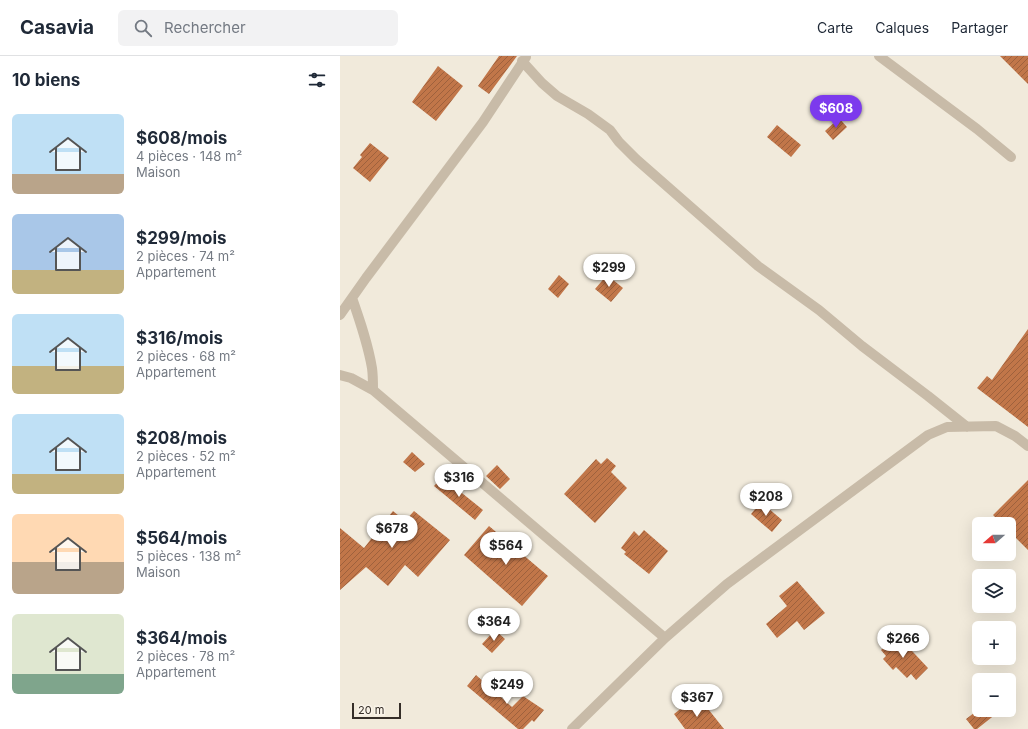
<!DOCTYPE html>
<html lang="fr">
<meta charset="utf-8">
<style>
:root{--surface:#fff;--page:#f2f2f3;--text:#1f2937;--muted:#747a83;--line:#e0e1e3;--accent:#7c3aed}
body{margin:0;font-family:Inter,sans-serif;background:var(--page);color:var(--text);height:100vh;display:flex;flex-direction:column;font-size:15px;white-space:nowrap}
*{box-sizing:border-box;margin:0}
p{font-size:13px;color:var(--muted)}
.icon{flex:none;width:22px;height:22px;fill:none;stroke:currentColor;stroke-width:2;stroke-linecap:round;stroke-linejoin:round}
.map{position:relative;flex:1;overflow:hidden}
.panel{display:flex;flex-direction:column;background:var(--surface);width:340px}
.panel>*{flex:none}
.needle{width:26px;rotate:250deg}
.fabs{position:absolute;left:632px;top:461px;display:grid;gap:8px}
.fabs a{display:grid;place-items:center;width:44px;height:44px;border-radius:6px;background:var(--surface);box-shadow:0 4px 16px #0002;font-size:20px}
.scale{position:absolute;left:12px;bottom:10px;width:49px;box-sizing:border-box;padding-left:4px;border:2px solid #352e28;border-top:0;font-size:11px;line-height:14px;white-space:nowrap;color:#352e28;-webkit-text-stroke:3px #f9f3e8;paint-order:stroke}
.price{position:absolute;translate:-50% -34px;padding:0 9px;border-radius:14px;background:#fff;color:#222;font-size:13px;line-height:26px;filter:drop-shadow(0 1px 2px #0008)}
.price::after{content:'';position:absolute;left:50%;top:24px;width:12px;height:9px;margin-left:-6px;background:inherit;clip-path:polygon(0 0,100% 0,50% 100%)}
.price.selected{background:var(--accent);color:#fff}
ul{padding:0;list-style:none}
li{display:flex;align-items:center;gap:12px;height:100px;padding:0 12px}
li span{display:grid;place-items:center;flex:none;width:112px;height:80px;border-radius:6px;color:#555}
li>.icon{margin-inline-start:auto}
span .icon{width:48px;height:48px;fill:#fffc;stroke-width:1}
li b{font-size:17px}
h2{display:flex;justify-content:space-between;align-items:center;height:48px;padding:0 12px;font-size:17px}
header{display:flex;align-items:center;gap:24px;box-sizing:border-box;height:56px;padding:0 20px;background:var(--surface);border-bottom:1px solid var(--line)}
header strong{font-size:19px}
nav{display:flex;gap:22px;margin-inline-start:auto;font-size:14px}
.search{width:280px;height:36px;background:var(--page);display:flex;align-items:center;gap:10px;box-sizing:border-box;padding:0 14px;border-radius:6px;color:var(--muted);font-size:15px}
main{display:flex;flex:1;min-height:0}
.map>svg:first-child{display:block}
.building{fill:url(#building-hatch)}
.lines{fill:none;stroke-linecap:round;stroke-linejoin:round}
.minor{stroke:#c8bba8;stroke-width:10}
</style>
<header>
<strong>Casavia</strong>
<div class="search"><svg class="icon" aria-label="search" viewBox="0 0 24 24"><circle cx="10" cy="10" r="6"/><path d="M15 15l6 6"/></svg>Rechercher</div>
<nav><a>Carte</a><a>Calques</a><a>Partager</a></nav>
</header>
<main>
<section class="panel">
<h2>10 biens<svg class="icon" aria-label="filters" viewBox="0 0 24 24"><path d="M4 7h16M4 17h16"/><circle cx="9" cy="7" r="2"/><circle cx="15" cy="17" r="2"/></svg></h2>
<ul>
<li><span style="background:linear-gradient(#bfe0f5 75%,#b9a48a 0)"><svg class="icon" aria-label="home" viewBox="0 0 24 24"><path d="M3 11l9-7 9 7M6 9v11h12V9"/></svg></span><div><b>$608/mois</b><p>4 pièces · 148 m²</p><p>Maison</p></div></li>
<li><span style="background:linear-gradient(#a9c7e8 70%,#c2b280 0)"><svg class="icon" aria-label="home" viewBox="0 0 24 24"><path d="M3 11l9-7 9 7M6 9v11h12V9"/></svg></span><div><b>$299/mois</b><p>2 pièces · 74 m²</p><p>Appartement</p></div></li>
<li><span style="background:linear-gradient(#bfe0f5 65%,#c2b280 0)"><svg class="icon" aria-label="home" viewBox="0 0 24 24"><path d="M3 11l9-7 9 7M6 9v11h12V9"/></svg></span><div><b>$316/mois</b><p>2 pièces · 68 m²</p><p>Appartement</p></div></li>
<li><span style="background:linear-gradient(#bfe0f5 75%,#c2b280 0)"><svg class="icon" aria-label="home" viewBox="0 0 24 24"><path d="M3 11l9-7 9 7M6 9v11h12V9"/></svg></span><div><b>$208/mois</b><p>2 pièces · 52 m²</p><p>Appartement</p></div></li>
<li><span style="background:linear-gradient(#ffd9b3 60%,#b9a48a 0)"><svg class="icon" aria-label="home" viewBox="0 0 24 24"><path d="M3 11l9-7 9 7M6 9v11h12V9"/></svg></span><div><b>$564/mois</b><p>5 pièces · 138 m²</p><p>Maison</p></div></li>
<li><span style="background:linear-gradient(#dfe7d0 75%,#7fa58c 0)"><svg class="icon" aria-label="home" viewBox="0 0 24 24"><path d="M3 11l9-7 9 7M6 9v11h12V9"/></svg></span><div><b>$364/mois</b><p>2 pièces · 78 m²</p><p>Appartement</p></div></li>
</ul>
</section>
<div class="map">
<svg width="688" height="673" viewBox="0 0 688 673">
<defs>
<pattern id="building-hatch" width="6" height="6" patternUnits="userSpaceOnUse"><rect width="6" height="6" fill="#c17649"/><path d="M-1 1l2-2M0 6l6-6M5 7l2-2" fill="none" stroke="#9e613d"/></pattern>
</defs>
<rect width="100%" height="100%" fill="#f1eadb"/>
<path class="building" d="M159 0H177L149 38 138 30Z
M660 0H688V28Z
M98 10 123 30 96 65 72 46Z
M499 62 507 71 493 84 485 75Z
M437 69 461 89 451 101 427 81Z
M30 87 49 102 30 126 13 112 22 101 20 99Z
M219 219 229 228 218 242 208 233Z
M267 219 283 232 271 246 255 233Z
M688 273V371L637 332 647 320 652 324Z
M72 396 85 408 75 416 63 406Z
M267 402 276 410 271 416 287 432 255 467 224 438 256 403 261 408Z
M157 409 170 423 160 433 146 420Z
M102 421 143 454 135 464 94 430Z
M688 424V494L669 475V468H662L653 459Z
M421 446 442 464 432 476 411 458Z
M53 455 65 465 74 455 110 484 78 521 65 509 48 530 26 511 0 534V472L24 492Z
M149 470 208 520 182 550 124 499Z
M304 474 328 495 309 518 284 498 286 496 281 492 294 475 299 480Z
M457 525 485 557 464 574 457 565 437 582 426 568 447 550 439 540Z
M155 574 165 583 152 597 142 588Z
M557 579 588 612 576 624 571 618 567 622 556 611 553 614 543 603 546 600 541 594Z
M136 619 172 651 183 640 204 654 194 666 192 664 183 673H178L127 630Z
M361 644 384 673H345L334 658 348 647 351 652Z
M638 654H661L637 673H634L626 663Z"/>
<g class="lines">
<path class="minor" d="M539 0 637 73 671 101
M182 5 202 27 217 40 248 58 270 74 279 86 296 103 418 210 479 254 522 290 588 340 627 371
M12 242C20 265 28 288 32 312 33 319 33 327 33 334
M0 259 26 222 143 66 186 1
M0 319 11 322 33 334 325 582
M232 673 325 582 387 528 588 379 607 371 656 370 675 380 688 390"/>
</g>
</svg>
<div class="fabs">
<a><svg class="needle" viewBox="-14 -14 28 28"><path d="M0-13l5 13h-10z" fill="#e53935"/><path d="M0 13l5-13h-10z" fill="#747a83"/></svg></a>
<a><svg class="icon" aria-label="layers" viewBox="0 0 24 24"><path d="M12 4l9 5-9 5-9-5zM3 14l9 5 9-5"/></svg></a>
<a>+</a>
<a>−</a>
</div>
<div class="scale">20 m</div>
<b class="price selected" style="left:496px;top:73px">$608</b>
<b class="price" style="left:269px;top:232px">$299</b>
<b class="price" style="left:119px;top:442px">$316</b>
<b class="price" style="left:426px;top:461px">$208</b>
<b class="price" style="left:52px;top:493px">$678</b>
<b class="price" style="left:166px;top:510px">$564</b>
<b class="price" style="left:154px;top:586px">$364</b>
<b class="price" style="left:563px;top:603px">$266</b>
<b class="price" style="left:167px;top:649px">$249</b>
<b class="price" style="left:357px;top:662px">$367</b>
</div>
</main>
